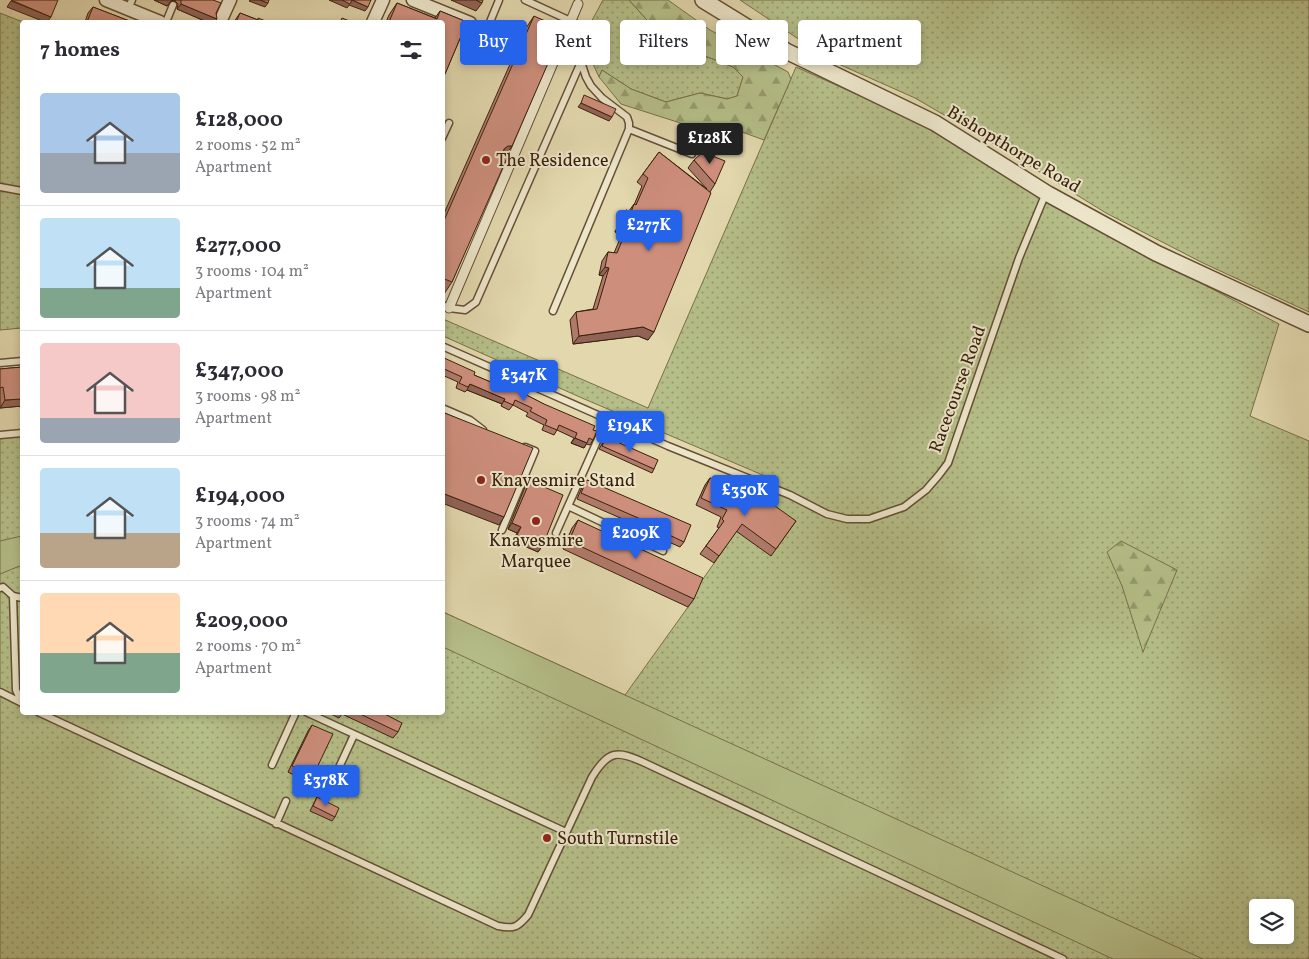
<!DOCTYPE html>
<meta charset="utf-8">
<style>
:root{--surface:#fff;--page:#f7f7f7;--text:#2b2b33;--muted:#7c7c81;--line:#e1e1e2;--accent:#2563eb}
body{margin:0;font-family:Vollkorn,serif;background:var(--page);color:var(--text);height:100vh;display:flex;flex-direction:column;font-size:19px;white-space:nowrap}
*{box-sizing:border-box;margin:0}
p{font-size:16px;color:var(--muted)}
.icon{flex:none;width:28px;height:28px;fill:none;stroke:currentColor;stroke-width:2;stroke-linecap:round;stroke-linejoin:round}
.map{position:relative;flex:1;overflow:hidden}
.details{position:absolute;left:20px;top:20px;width:425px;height:695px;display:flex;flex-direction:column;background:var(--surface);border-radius:5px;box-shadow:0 2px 8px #0003}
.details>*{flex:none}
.top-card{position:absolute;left:460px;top:20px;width:475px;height:45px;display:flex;gap:10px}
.tools{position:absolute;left:1249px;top:899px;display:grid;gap:10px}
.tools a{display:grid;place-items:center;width:45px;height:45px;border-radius:5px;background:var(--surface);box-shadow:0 2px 8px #0003;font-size:25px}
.price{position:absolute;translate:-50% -42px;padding:0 11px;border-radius:5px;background:var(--accent);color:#fff;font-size:16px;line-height:32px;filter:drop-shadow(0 1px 2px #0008)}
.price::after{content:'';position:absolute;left:50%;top:30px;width:15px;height:11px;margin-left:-8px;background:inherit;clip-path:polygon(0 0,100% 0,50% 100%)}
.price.on{background:#222;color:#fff}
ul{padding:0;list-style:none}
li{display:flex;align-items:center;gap:15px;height:125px;padding:0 20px}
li+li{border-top:1px solid var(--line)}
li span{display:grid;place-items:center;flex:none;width:140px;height:100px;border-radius:5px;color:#555}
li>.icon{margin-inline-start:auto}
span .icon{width:60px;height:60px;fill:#fffc;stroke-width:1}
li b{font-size:21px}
h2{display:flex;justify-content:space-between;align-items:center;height:60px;padding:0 20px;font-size:21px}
.chip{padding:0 18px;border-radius:5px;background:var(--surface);box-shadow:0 2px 8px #0003;font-size:18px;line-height:45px}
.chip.on{background:var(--accent);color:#fff}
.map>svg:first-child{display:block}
.green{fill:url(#green-dots);stroke:#78704a;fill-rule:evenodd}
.forest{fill:url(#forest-firs);stroke:#78704a}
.pitch{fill:#b5be88;stroke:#78704a}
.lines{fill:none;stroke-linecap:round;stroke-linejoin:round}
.service-casing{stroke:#654f34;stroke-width:9}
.pedestrian-casing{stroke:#654f34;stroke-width:11}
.minor-casing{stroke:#654f34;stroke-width:15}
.tertiary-casing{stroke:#654f34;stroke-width:18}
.service{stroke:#ece5ca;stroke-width:6}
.pedestrian{stroke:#ece5ca;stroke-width:9}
.minor{stroke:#ece5ca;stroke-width:12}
.tertiary{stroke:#ece5ca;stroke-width:15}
.wall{fill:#b07a6b;stroke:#3b220b}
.shaded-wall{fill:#906357;stroke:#3b220b}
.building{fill:#cd8e7c;stroke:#3b220b}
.poi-dot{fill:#8f2418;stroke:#ece5ca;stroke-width:2}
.labels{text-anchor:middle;stroke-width:4;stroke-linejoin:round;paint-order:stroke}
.street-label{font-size:18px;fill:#3b220b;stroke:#ece5ca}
.poi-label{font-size:18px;fill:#3b220b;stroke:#ece5ca;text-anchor:start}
</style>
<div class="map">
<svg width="1309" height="959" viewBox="0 0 1309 959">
<defs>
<pattern id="green-dots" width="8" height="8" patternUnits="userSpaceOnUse" patternTransform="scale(1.25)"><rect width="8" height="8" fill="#b5be88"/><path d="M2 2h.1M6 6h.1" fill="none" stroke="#949a6d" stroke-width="1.8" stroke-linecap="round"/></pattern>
<pattern id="forest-firs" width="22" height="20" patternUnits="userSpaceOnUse" patternTransform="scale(1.25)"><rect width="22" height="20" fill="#b5be88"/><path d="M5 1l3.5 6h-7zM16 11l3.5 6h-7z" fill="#949a6d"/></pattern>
</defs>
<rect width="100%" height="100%" fill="#e2d7ad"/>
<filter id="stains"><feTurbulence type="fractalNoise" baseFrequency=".004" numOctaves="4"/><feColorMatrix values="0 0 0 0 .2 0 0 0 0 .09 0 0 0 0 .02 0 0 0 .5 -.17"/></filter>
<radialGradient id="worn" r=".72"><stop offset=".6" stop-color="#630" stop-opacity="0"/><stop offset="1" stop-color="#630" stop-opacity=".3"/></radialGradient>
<path class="green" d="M603 0H629L655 29 695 52 733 67 743 77 737 96 728 99 700 93 666 102 631 89 602 70 599 77 593 64 595 48 590 37 589 26Z
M740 0H1309V312L1203 263 1106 213 1001 148 915 98 825 58 816 50 817 44H806Z
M0 13 23 22 22 328 0 330Z
M796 67 916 121 1043 200 1279 324 1250 416 1309 441V959H0V438L22 436V712H442L443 612 625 695 688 607 698 586 743 522 766 494 772 479 582 398 443 336V319L648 408ZM1258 908H1285V935H1258Z"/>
<path class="forest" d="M629 0H668L710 30 788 72 791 79 764 140 731 128H696L621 104 599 77 602 70 631 89 666 102 700 93 727 99 737 96 743 77 733 67 695 52 655 29Z
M1121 541 1177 570 1143 652 1122 586 1107 552Z"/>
<path class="pitch" d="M22 536V565L0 574V541Z
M443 612 1203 959H1113L443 647Z"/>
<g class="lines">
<g class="service-casing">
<path id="service" d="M525 0 575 23 584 38 581 62 586 77 591 86 602 98 627 117 629 123V129L553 311
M128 9 132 0
M166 22 173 5
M485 34 499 0
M629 129 692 154
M442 138 449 123
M0 187 22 191
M442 305 449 308 465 310 476 302 581 62
M442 346 668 446 790 495 827 514 847 519H869L904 507 926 490 939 475 948 463 1019 258 1043 200 1047 195
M0 363 22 361
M442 408 470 420 483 430
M0 435 22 433
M568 506 663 551
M502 530 535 451 525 447
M556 533 607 419
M0 588 3 587 13 596 16 690 22 703
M13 596 22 598
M0 692 22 703
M38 712 498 926C514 929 517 928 528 915L592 777C609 750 617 750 645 763L1063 959
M306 712 566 832
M272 765 296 712
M330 787 354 735
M276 824 286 801"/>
</g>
<g class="pedestrian-casing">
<path id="pedestrian" d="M449 308 578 4"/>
</g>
<g class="minor-casing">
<path id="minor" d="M106 0 160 22
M413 0 470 23
M220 22 230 0
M373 22 383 0"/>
</g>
<g class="tertiary-casing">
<path id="tertiary" d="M703 0 786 51 935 123 1048 194 1156 253 1309 324"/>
</g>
<use href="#service" class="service"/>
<use href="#pedestrian" class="pedestrian"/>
<use href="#minor" class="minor"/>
<use href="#tertiary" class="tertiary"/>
</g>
<path class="wall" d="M154 0H213L216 13 214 22H207L177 9 178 4 175 1H171L167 6Z
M397 3 435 18 440 11 467 22 445 74 442 78V22H386L389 15Z
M93 7 132 22H85L88 13Z
M240 13 258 20 268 22H234Z
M534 16 512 146 506 156 452 282 444 294H442V218L526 28Z
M659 152 707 189 688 168 694 160 715 184 710 192 648 340 638 336 573 344 570 320 576 312 593 309 603 276 599 275 602 261 608 252 614 253 622 234 615 232 621 218 626 210 629 211 634 204V205L642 186 637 182Z
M442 357 474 375 509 390 511 387 593 430V440L590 445 586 444 584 448 571 443 574 438 557 430 554 435 542 430 544 425 526 416 528 413 513 405 509 410 501 406 502 404 467 390 465 392 456 388 458 382 442 375Z
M22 367V406L0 408V369Z
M606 437 654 469 652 473 599 449Z
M710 478 796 521 771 556 736 531 714 563 700 554 719 528 717 527 721 517 696 505 705 485Z
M587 480 684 542 680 547 640 529 641 527 577 499 583 485Z
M530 481 543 545 538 552 513 541 517 533 508 529 525 487Z
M578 520 694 599 688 607 563 549 572 528Z
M327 712H381L398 732 393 738 342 714 339 718Z
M312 725 313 776 308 782 288 772 308 731Z
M317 797 335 817 332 821 310 811Z"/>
<path class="shaded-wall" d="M154 0H176L171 1 167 6Z
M250 0H260L268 3 265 7 249 1Z
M329 0H352L368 7 365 11 349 5 347 8Z
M451 0H476L482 3 476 11Z
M11 1 51 17 47 22H45L7 7Z
M181 4 217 19 214 22H207L177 9Z
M581 103 612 117 609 121 578 107Z
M508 146H512L504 158H500L504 149Z
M621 223 628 226 622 234 615 232Z
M605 267 609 268 603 276 599 275Z
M643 327 654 332 648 340 638 336 573 344 579 336Z
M470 384 505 399 502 404 467 390Z
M22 399V406L0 408 5 400Z
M575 438 587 443 584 448 571 443Z
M442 493 504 517 499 525 442 503Z
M512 523 521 527 517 533 508 529Z
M517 535 543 545 538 552 513 541Z"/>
<path class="building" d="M11 0H58L51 17Z
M181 0H213L221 3 216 13 217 19 181 4Z
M260 0H269L268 3Z
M342 0H371L368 7 352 0 350 4Z
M476 0H483L482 3Z
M397 3 437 19 440 11 467 22 445 74 442 73V22H389Z
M93 7 132 22H87Z
M240 13 258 20V18L268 22H236Z
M534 16 563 29 512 146H508L504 149 503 153 507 158 452 282 442 278V225Z
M342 18 352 22H340Z
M584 95 616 109 612 117 581 103Z
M705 150 710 155 725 161 715 184 694 160Z
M659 152 711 193 654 332 643 327 579 336 576 312 597 309 609 268 605 267 608 252 617 253 628 226 621 223 626 210 631 212 634 204 636 205 648 178 643 174Z
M442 357 475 372 474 375 510 390 511 387 544 404 595 426 593 430 597 431 593 440 589 438 587 443 575 438 577 433 559 425 557 430 545 425 547 420 530 411 532 408 515 400 513 405 504 401 505 399 470 384 468 387 459 383 462 377 442 368Z
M22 367V399L5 400 3 387 0 388V369Z
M442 412 533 448 504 517 442 493Z
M606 437 658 460 654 469 602 446Z
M710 478 775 506 796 521 776 549 742 524 719 556 706 546 724 521 722 519 727 510 701 498Z
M587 480 691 525 684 542 644 523 645 521 581 493Z
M530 481 563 495 543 545 517 535 521 527 512 523Z
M578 520 703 578 694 599 569 541Z
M356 712H381L402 723 398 732Z
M312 725 333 734 313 776 292 766Z
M317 797 339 808 335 817 313 806Z"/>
<g class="poi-dot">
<circle cx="486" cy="160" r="5"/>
<circle cx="481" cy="480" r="5"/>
<circle cx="536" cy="521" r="5"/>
<circle cx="547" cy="838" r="5"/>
</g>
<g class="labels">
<g class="street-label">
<text transform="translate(1014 149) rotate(31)" y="6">Bishopthorpe Road</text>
<text transform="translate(957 389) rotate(-70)" y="6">Racecourse Road</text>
</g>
<g class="poi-label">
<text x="496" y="166">The Residence</text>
<text x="491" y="486">Knavesmire Stand</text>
<text x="536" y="546" text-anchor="middle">Knavesmire<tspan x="536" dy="21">Marquee</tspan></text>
<text x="557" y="844">South Turnstile</text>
</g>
</g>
<rect width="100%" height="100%" filter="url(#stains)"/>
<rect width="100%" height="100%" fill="url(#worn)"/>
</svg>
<div class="tools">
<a><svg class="icon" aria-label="layers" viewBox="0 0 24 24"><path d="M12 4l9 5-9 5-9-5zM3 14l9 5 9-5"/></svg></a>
</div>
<b class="price on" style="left:710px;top:165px">£128K</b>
<b class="price" style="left:649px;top:252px">£277K</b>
<b class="price" style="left:524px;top:402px">£347K</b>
<b class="price" style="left:630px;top:453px">£194K</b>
<b class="price" style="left:745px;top:517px">£350K</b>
<b class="price" style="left:636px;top:560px">£209K</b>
<b class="price" style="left:326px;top:807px">£378K</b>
<div class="top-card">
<a class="chip on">Buy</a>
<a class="chip">Rent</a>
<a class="chip">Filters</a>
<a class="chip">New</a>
<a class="chip">Apartment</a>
</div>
<section class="details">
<h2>7 homes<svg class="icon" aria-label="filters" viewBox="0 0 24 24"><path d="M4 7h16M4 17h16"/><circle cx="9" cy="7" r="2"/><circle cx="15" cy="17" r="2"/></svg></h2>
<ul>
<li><span style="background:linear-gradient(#a9c7e8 60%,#9aa5b1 0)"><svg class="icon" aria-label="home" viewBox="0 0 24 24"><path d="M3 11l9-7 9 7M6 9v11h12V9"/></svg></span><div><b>£128,000</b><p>2 rooms · 52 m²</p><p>Apartment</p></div></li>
<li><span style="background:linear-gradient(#bfe0f5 70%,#7fa58c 0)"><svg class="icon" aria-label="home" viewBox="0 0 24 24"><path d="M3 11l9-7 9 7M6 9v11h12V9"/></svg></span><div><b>£277,000</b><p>3 rooms · 104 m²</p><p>Apartment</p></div></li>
<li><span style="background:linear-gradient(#f6c9c9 75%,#9aa5b1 0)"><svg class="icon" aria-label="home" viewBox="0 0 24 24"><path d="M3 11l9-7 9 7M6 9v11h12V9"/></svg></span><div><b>£347,000</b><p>3 rooms · 98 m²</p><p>Apartment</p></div></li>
<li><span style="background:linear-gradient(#bfe0f5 65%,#b9a48a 0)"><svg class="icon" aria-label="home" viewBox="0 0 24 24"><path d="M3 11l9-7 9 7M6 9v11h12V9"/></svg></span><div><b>£194,000</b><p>3 rooms · 74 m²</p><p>Apartment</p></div></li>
<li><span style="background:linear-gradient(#ffd9b3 60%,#7fa58c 0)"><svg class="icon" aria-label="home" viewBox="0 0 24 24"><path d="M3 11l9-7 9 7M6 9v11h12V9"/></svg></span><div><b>£209,000</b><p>2 rooms · 70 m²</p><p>Apartment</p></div></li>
</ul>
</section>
</div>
